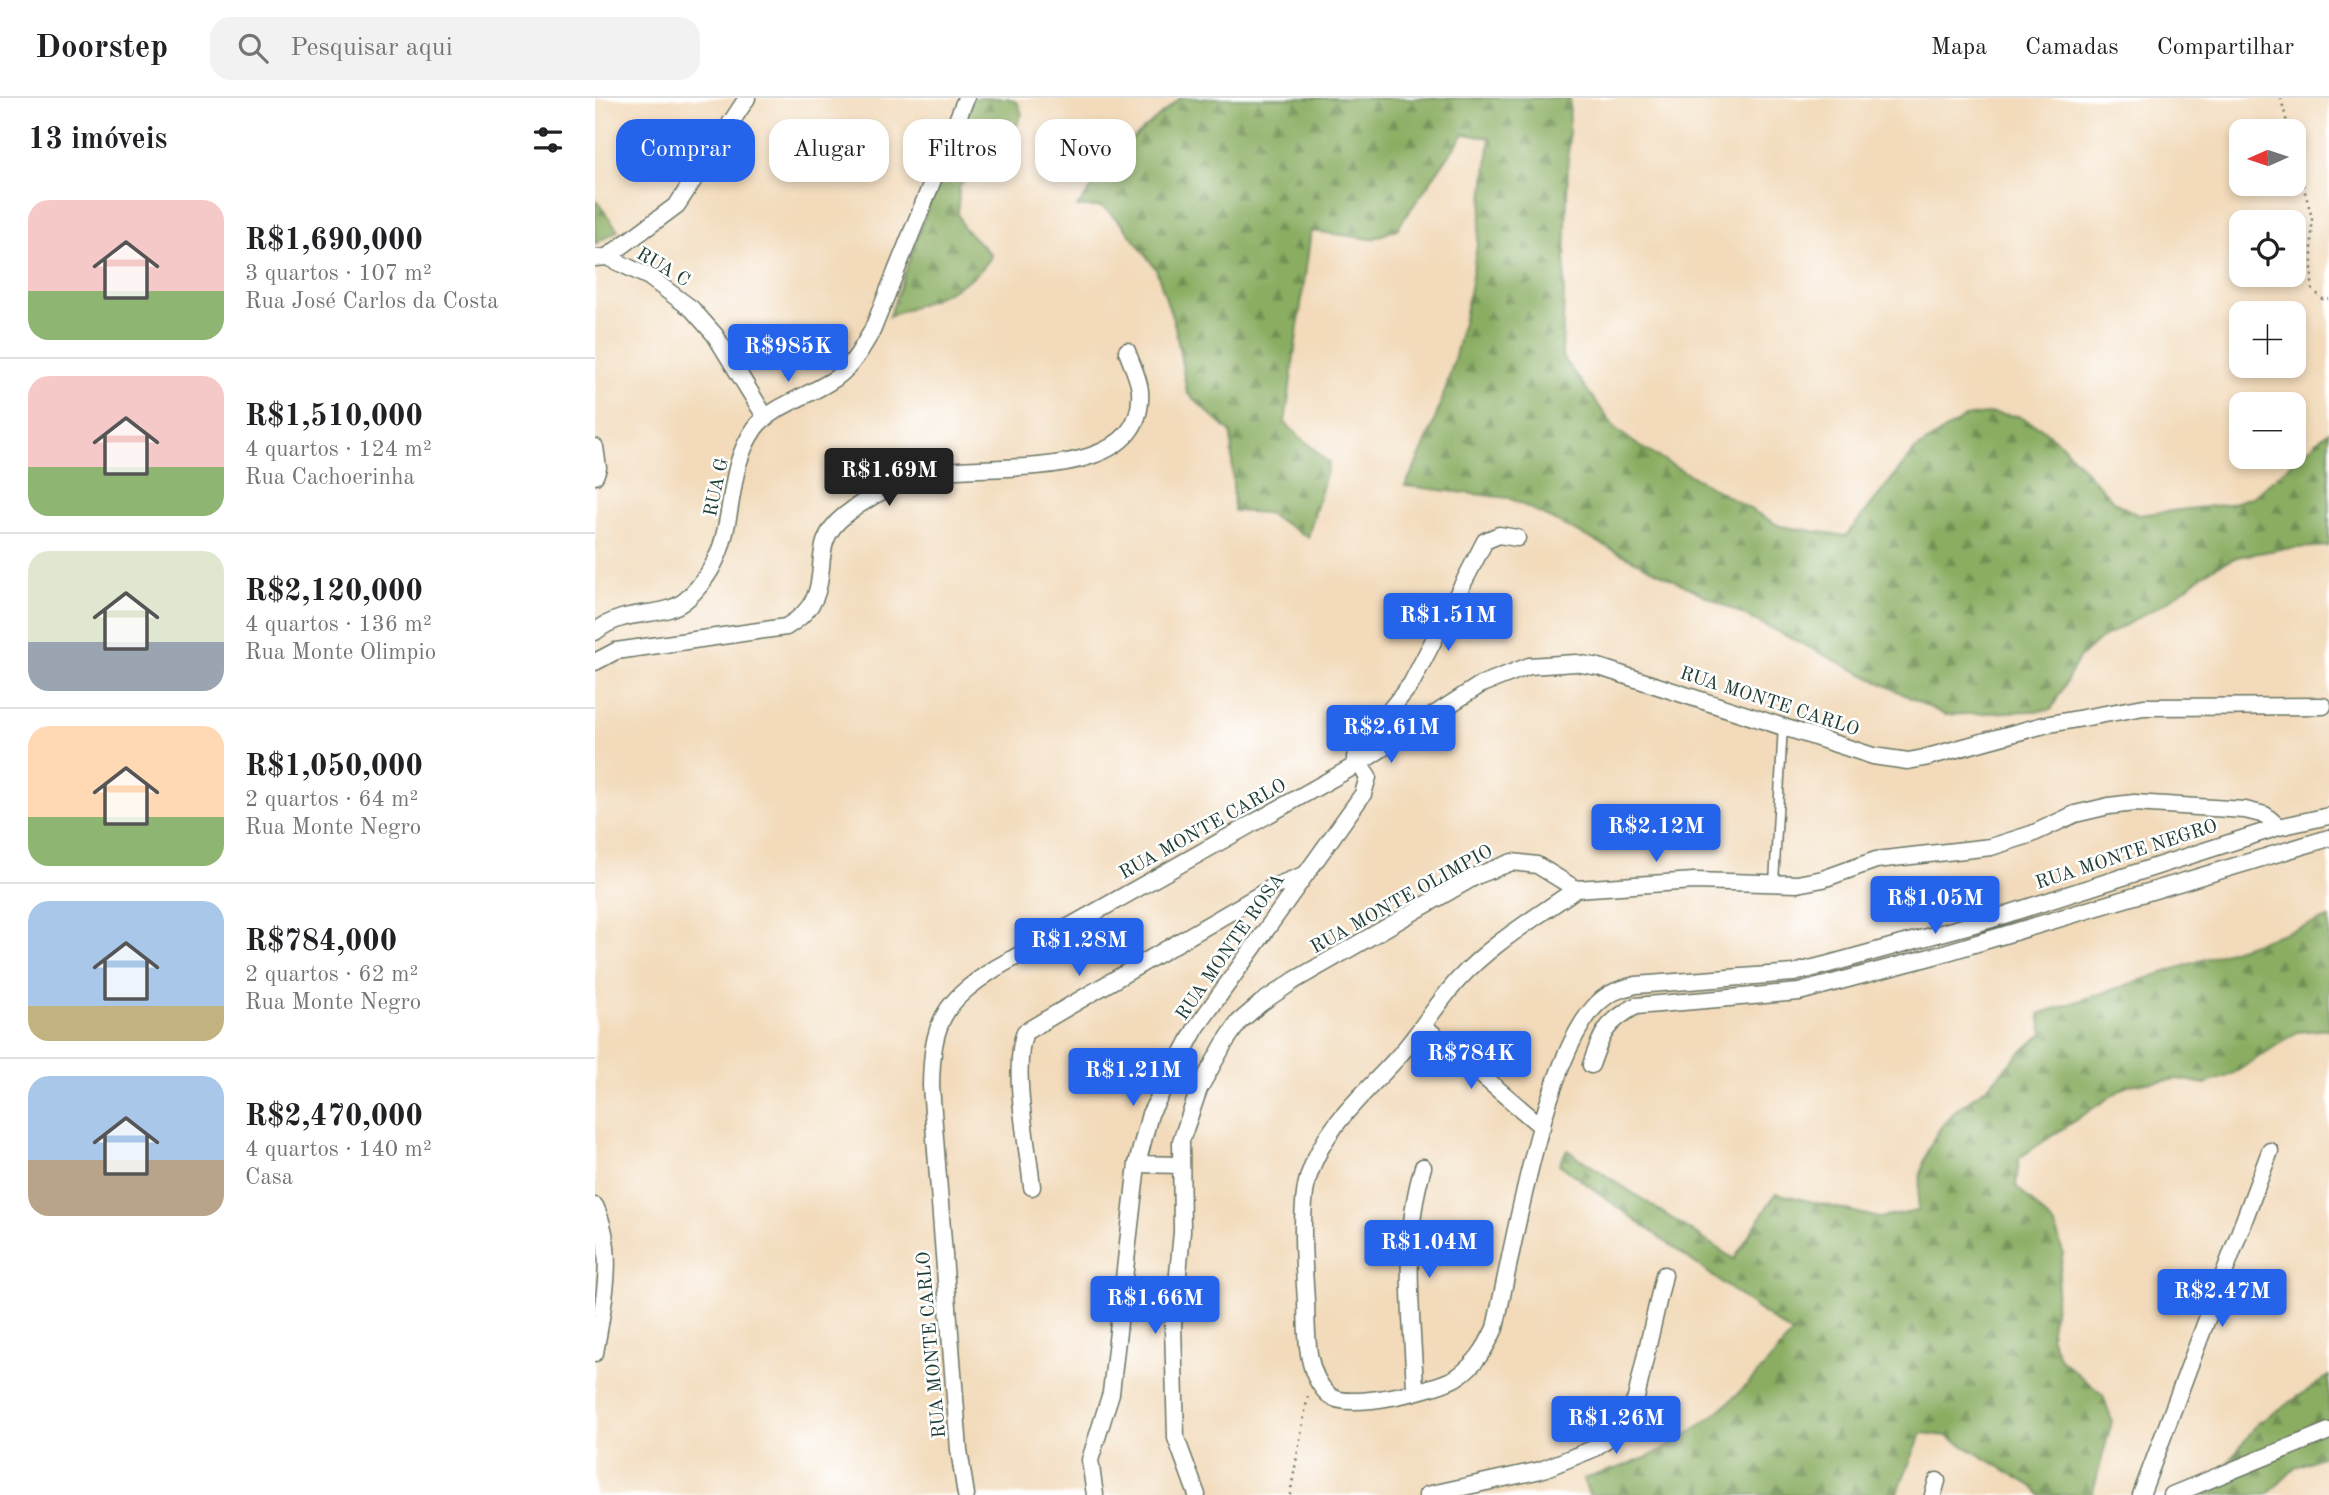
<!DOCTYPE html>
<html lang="pt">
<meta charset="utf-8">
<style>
:root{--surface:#fff;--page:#f2f2f2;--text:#202124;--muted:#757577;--line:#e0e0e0;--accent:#2563eb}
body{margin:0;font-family:"Old Standard TT",serif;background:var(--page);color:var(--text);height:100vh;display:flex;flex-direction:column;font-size:26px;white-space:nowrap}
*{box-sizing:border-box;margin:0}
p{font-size:23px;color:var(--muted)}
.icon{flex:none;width:38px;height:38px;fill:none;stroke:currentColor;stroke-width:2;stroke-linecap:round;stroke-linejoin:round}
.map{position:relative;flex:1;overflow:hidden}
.drawer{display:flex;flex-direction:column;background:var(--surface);width:595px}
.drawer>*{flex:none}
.banner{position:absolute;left:21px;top:21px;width:665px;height:63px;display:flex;gap:14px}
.needle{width:46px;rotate:267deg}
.controls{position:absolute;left:1634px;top:21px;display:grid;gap:14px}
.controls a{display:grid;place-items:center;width:77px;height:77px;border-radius:14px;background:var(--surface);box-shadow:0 4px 10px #0003;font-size:35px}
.price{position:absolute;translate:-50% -60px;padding:0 16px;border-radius:7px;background:var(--accent);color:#fff;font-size:23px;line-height:46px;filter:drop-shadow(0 2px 4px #0008)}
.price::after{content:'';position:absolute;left:50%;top:42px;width:21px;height:16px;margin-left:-10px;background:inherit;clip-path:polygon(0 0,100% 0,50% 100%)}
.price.current{background:#222;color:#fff}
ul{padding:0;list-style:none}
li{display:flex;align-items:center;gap:21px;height:175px;padding:0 28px}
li+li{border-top:2px solid var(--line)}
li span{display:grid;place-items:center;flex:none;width:196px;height:140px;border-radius:21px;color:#555}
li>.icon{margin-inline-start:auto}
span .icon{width:84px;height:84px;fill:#fffc;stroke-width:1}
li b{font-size:30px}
h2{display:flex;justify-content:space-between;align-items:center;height:84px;padding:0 28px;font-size:30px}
.pill{padding:0 24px;border-radius:21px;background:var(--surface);box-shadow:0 4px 10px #0003;font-size:24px;line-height:63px}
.pill.current{background:var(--accent);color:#fff}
header{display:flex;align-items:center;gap:42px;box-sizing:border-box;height:98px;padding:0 35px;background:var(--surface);border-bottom:2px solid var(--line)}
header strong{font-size:33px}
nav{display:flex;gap:38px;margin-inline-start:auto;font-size:24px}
.search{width:490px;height:63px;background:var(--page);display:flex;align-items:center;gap:18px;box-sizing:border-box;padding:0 24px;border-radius:21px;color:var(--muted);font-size:26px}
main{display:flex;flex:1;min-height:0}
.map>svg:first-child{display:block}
.forest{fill:url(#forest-firs);stroke:#54754b;stroke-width:2}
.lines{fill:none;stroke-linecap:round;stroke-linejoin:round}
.service-casing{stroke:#697463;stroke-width:11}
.minor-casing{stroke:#697463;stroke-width:19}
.path{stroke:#697463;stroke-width:2.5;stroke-dasharray:2 5;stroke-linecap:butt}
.service{stroke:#fff;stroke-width:8}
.minor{stroke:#fff;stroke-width:16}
.labels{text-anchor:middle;stroke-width:5;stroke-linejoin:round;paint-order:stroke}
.street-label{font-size:19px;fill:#1f3d34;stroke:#fff}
</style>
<header>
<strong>Doorstep</strong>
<div class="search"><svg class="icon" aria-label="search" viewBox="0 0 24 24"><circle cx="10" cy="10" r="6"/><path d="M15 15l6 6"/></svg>Pesquisar aqui</div>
<nav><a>Mapa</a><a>Camadas</a><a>Compartilhar</a></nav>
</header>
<main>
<section class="drawer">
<h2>13 imóveis<svg class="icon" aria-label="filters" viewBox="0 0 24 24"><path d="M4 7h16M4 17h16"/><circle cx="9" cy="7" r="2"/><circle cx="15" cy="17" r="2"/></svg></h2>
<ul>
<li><span style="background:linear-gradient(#f6c9c9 65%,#8fb573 0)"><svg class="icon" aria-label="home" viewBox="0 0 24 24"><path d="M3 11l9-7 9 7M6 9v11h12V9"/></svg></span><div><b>R$1,690,000</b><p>3 quartos · 107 m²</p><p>Rua José Carlos da Costa</p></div></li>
<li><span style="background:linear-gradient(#f6c9c9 65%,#8fb573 0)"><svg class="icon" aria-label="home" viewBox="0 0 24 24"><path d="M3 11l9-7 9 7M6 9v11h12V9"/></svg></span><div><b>R$1,510,000</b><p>4 quartos · 124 m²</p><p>Rua Cachoerinha</p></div></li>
<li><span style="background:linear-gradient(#dfe7d0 65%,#9aa5b1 0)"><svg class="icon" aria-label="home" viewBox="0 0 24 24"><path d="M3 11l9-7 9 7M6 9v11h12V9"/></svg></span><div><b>R$2,120,000</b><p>4 quartos · 136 m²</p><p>Rua Monte Olimpio</p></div></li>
<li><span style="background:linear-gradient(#ffd9b3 65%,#8fb573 0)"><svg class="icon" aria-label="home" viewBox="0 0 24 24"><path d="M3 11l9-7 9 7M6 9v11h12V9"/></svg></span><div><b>R$1,050,000</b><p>2 quartos · 64 m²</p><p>Rua Monte Negro</p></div></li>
<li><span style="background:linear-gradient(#a9c7e8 75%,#c2b280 0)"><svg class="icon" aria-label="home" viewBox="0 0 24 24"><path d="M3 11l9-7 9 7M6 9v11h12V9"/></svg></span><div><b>R$784,000</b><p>2 quartos · 62 m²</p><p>Rua Monte Negro</p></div></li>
<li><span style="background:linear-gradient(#a9c7e8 60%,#b9a48a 0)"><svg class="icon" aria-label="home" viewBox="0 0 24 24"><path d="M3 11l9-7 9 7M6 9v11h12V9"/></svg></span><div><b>R$2,470,000</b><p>4 quartos · 140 m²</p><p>Casa</p></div></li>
</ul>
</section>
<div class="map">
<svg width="1734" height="1397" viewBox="0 0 1734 1397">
<defs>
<pattern id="forest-firs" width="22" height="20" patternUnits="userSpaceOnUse" patternTransform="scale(1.75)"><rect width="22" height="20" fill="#8aad62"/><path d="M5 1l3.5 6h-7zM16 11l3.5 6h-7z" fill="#708e52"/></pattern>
</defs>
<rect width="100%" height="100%" fill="#fff"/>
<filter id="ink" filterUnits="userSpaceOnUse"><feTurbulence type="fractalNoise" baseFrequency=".0143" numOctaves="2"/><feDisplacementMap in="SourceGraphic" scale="14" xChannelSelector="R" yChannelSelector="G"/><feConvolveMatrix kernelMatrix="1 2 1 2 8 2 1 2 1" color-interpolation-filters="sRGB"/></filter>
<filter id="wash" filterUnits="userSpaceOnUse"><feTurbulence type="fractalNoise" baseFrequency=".00686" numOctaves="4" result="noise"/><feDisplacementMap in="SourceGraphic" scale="28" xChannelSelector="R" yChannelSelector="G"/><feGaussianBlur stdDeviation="1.57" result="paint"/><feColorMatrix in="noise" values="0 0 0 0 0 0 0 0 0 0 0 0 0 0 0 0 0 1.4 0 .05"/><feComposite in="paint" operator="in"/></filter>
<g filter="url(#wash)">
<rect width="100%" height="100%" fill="#f2daba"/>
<path class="forest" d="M372 0H413L423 5 427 16 411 50 376 67 364 90 363 116 368 129 397 157C379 190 326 204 294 219Z
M585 0H975L967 258 1021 331 1044 348 1185 428 1251 438 1320 352 1370 319 1398 315 1423 318 1445 329 1467 347 1519 404 1543 417 1634 406 1658 399 1734 333V448L1686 451 1642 459 1616 471 1573 503 1504 542 1484 560 1456 612 1350 617 914 400 810 388C868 281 882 159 895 40L869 36 802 131 777 141 716 133 690 325 734 365 713 439 671 415 639 413 636 335 592 295 580 228 561 171 527 126 508 109H482L533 45Z
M0 101 23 132 0 146Z
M1734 820V931L1702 934 1636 977 1610 986 1584 981 1533 987 1424 1060 1421 1088 1460 1128 1468 1154 1455 1238 1465 1261 1508 1297 1517 1323 1497 1397H1445L1438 1389 1352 1338 1327 1335 1301 1397H994L988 1381C1011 1373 1037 1367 1059 1356 1113 1329 1161 1282 1197 1236L964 1066 972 1052 1139 1161 1181 1095 1284 1120 1323 1113C1323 1078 1329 1046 1355 1018 1365 1006 1381 999 1393 988 1412 970 1426 951 1448 936L1444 916Z
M1734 1278V1356L1701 1369 1672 1397H1610L1662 1326Z"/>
</g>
<g filter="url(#ink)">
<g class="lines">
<g class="service-casing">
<path id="service" d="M1179 785 1188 627"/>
</g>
<g class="minor-casing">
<path id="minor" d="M12 159 82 107 152 0
M0 160 12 159 54 179 97 211 120 237 171 320
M0 349 3 370 0 378
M0 534C33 507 69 523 93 500 151 445 122 384 160 330 176 308 220 296 242 279 258 267 267 250 277 233L371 0
M0 564 21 553 191 529C250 494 205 453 249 418 279 394 313 378 351 373 407 366 551 383 545 293 544 280 536 265 532 253
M981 791C942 819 897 845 864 881 841 906 825 935 802 960 769 997 730 1027 714 1077 704 1106 709 1171 711 1203 712 1233 709 1276 735 1298 754 1313 843 1291 862 1279 881 1266 891 1250 900 1230 918 1152 949 958 1003 905 1014 894 1026 891 1041 887L1199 875 1234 866 1397 821 1684 729 1734 718
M829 928 947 1029
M996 967C1007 935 1011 924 1041 908L1204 894 1339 858 1734 740
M542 1066 585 1067
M437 1089C433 1049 416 970 430 934L678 789 711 776
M0 1108C22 1153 8 1207 0 1255
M820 1291C817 1217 806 1141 828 1069
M371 1397 364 1352 336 988C337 924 348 904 401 870L763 666 885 587 934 568 981 565 1004 569 1278 658 1313 663 1329 660 1449 627 1549 609 1728 608
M500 1397 495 1362 516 1295 542 1066 555 1016 601 930 768 696 773 679 760 660 761 654 816 586 890 443 904 437 922 440
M602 1397 581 1340 578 1228 587 1134 586 1043 604 991 629 946 644 924 666 905 700 882 881 778 917 764 942 767 981 791 1099 783 1202 786 1228 781 1281 762 1396 749 1437 736 1480 716 1514 708 1539 705 1650 712 1670 717 1684 729
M832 1397 946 1372 998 1351 1029 1329 1041 1300 1069 1177
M1338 1397 1342 1383
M1546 1397 1675 1053
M1577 1397 1734 1333"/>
</g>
<path class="path" d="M1686 0 1694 33
M1699 53 1717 120V191L1729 202 1734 201
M695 1397 713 1297"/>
<use href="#service" class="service"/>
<use href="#minor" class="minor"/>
</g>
</g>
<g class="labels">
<g class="street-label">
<text transform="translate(69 168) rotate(31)" y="7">RUA C</text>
<text transform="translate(120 389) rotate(-78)" y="7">RUA G</text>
<text transform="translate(1175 602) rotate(18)" y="7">RUA MONTE CARLO</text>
<text transform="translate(607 730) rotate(-29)" y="7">RUA MONTE CARLO</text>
<text transform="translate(1531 755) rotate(-18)" y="7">RUA MONTE NEGRO</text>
<text transform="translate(806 800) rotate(-29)" y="7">RUA MONTE OLIMPIO</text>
<text transform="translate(634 848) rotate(-55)" y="7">RUA MONTE ROSA</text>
<text transform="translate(335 1247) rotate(-95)" y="7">RUA MONTE CARLO</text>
</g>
</g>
</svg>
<div class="controls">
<a><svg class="needle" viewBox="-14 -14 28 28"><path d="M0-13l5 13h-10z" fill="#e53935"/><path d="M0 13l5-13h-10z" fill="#757577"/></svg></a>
<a><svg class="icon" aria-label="locate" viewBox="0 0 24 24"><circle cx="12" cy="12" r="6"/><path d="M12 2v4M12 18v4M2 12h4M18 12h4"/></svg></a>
<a>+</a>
<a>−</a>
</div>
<b class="price" style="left:193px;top:286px">R$985K</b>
<b class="price current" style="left:294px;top:410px">R$1.69M</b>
<b class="price" style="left:853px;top:555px">R$1.51M</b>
<b class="price" style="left:796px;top:667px">R$2.61M</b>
<b class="price" style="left:1061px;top:766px">R$2.12M</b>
<b class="price" style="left:1340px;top:838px">R$1.05M</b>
<b class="price" style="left:484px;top:880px">R$1.28M</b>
<b class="price" style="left:876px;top:993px">R$784K</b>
<b class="price" style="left:538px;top:1010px">R$1.21M</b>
<b class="price" style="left:834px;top:1182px">R$1.04M</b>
<b class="price" style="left:1627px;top:1231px">R$2.47M</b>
<b class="price" style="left:560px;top:1238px">R$1.66M</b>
<b class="price" style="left:1021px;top:1358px">R$1.26M</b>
<div class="banner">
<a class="pill current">Comprar</a>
<a class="pill">Alugar</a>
<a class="pill">Filtros</a>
<a class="pill">Novo</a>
</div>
</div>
</main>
